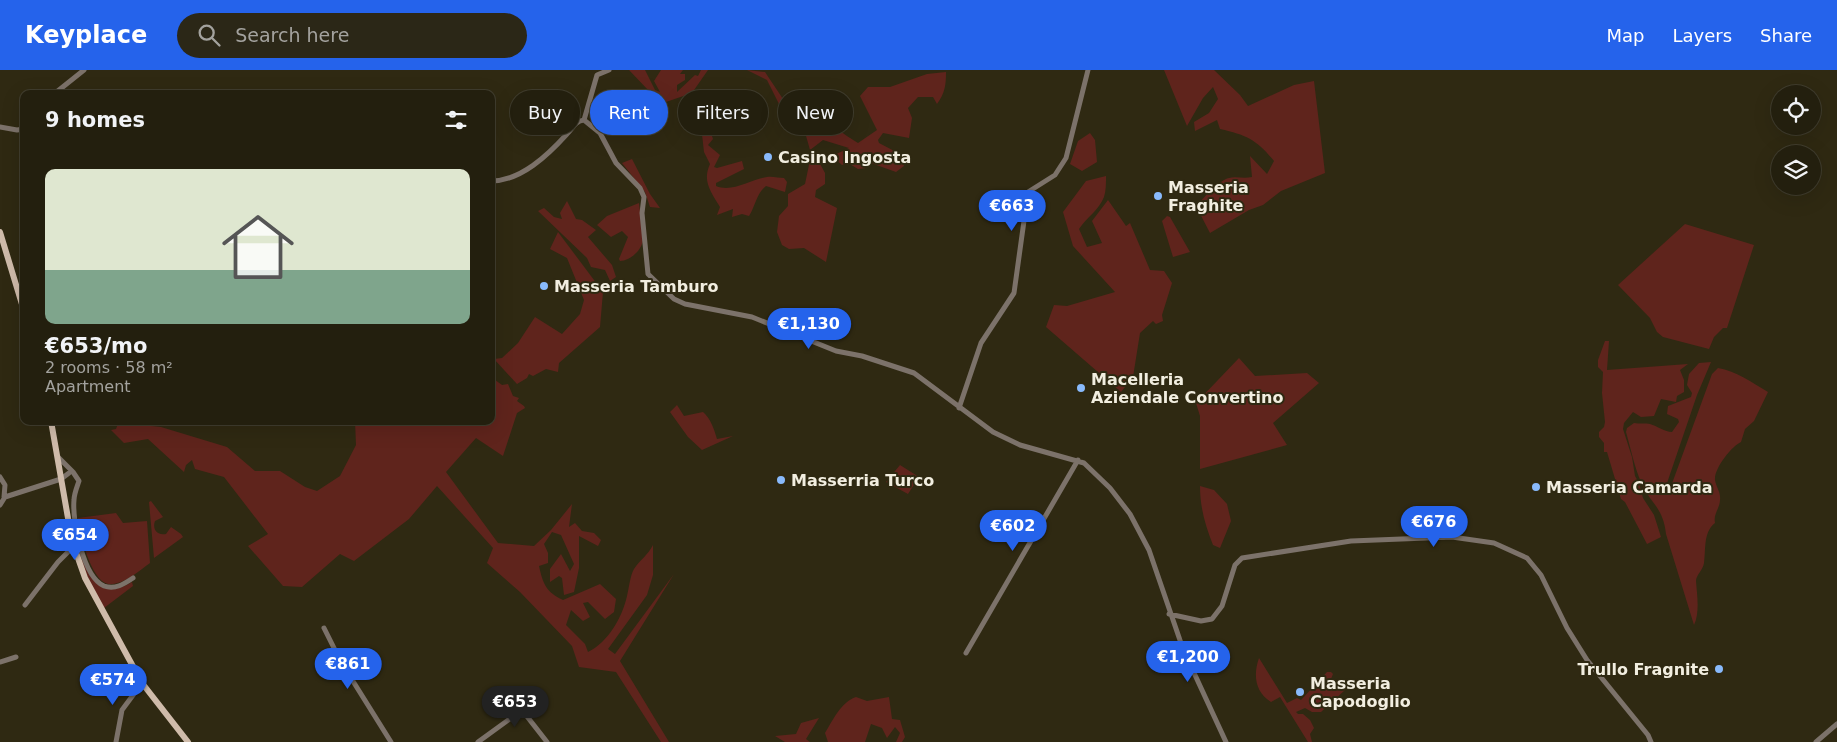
<!DOCTYPE html>
<meta charset="utf-8">
<style>
:root{--surface:#231f0e;--page:#2b2717;--text:#f1f3f6;--muted:#a3a29e;--line:#403d2e;--accent:#2563eb}
body{margin:0;font-family:"DejaVu Sans",sans-serif;background:var(--page);color:var(--text);height:100vh;display:flex;flex-direction:column;font-size:19px;white-space:nowrap}
*{box-sizing:border-box;margin:0}
p{font-size:16px;color:var(--muted)}
.icon{flex:none;width:28px;height:28px;fill:none;stroke:currentColor;stroke-width:2;stroke-linecap:round;stroke-linejoin:round}
.map{position:relative;flex:1;overflow:hidden}
.drawer{position:absolute;left:20px;top:20px;width:475px;height:335px;display:flex;flex-direction:column;background:var(--surface);border-radius:10px;box-shadow:0 5px 20px #0002,0 0 0 1px var(--line)}
.drawer>*{flex:none}
.top-card{position:absolute;left:510px;top:20px;width:475px;height:45px;display:flex;gap:10px}
.controls{position:absolute;left:1771px;top:15px;display:grid;gap:10px}
.controls a{display:grid;place-items:center;width:50px;height:50px;border-radius:50%;background:var(--surface);box-shadow:0 5px 20px #0002,0 0 0 1px var(--line);font-size:25px}
.price{position:absolute;translate:-50% -42px;padding:0 11px;border-radius:18px;background:var(--accent);color:#fff;font-size:16px;line-height:32px;filter:drop-shadow(0 1px 2px #0008)}
.price::after{content:'';position:absolute;left:50%;top:30px;width:15px;height:11px;margin-left:-8px;background:inherit;clip-path:polygon(0 0,100% 0,50% 100%)}
.price.selected{background:#222;color:#fff}
ul{padding:0;list-style:none}
li{display:grid;align-content:center;gap:10px;height:265px;padding:0 25px}
li span{display:grid;place-items:center;height:155px;border-radius:10px;color:#555}
li>.icon{margin-inline-start:auto}
span .icon{width:90px;height:90px;fill:#fffc;stroke-width:1}
li b{font-size:21px}
h2{display:flex;justify-content:space-between;align-items:center;height:60px;padding:0 25px;font-size:21px}
.pill{padding:0 18px;border-radius:22px;background:var(--surface);box-shadow:0 5px 20px #0002,0 0 0 1px var(--line);font-size:18px;line-height:45px}
.pill.selected{background:var(--accent);color:#fff}
header{display:flex;align-items:center;gap:30px;box-sizing:border-box;height:70px;padding:0 25px;background:var(--accent);color:#fff}
header strong{font-size:24px}
nav{display:flex;gap:28px;margin-inline-start:auto;font-size:18px}
.search{width:350px;height:45px;background:var(--page);display:flex;align-items:center;gap:12px;box-sizing:border-box;padding:0 18px;border-radius:28px;color:var(--muted);font-size:19px}
.map>svg:first-child{display:block}
.green{fill:#5f241c}
.lines{fill:none;stroke-linecap:round;stroke-linejoin:round}
.minor{stroke:#7c726a;stroke-width:5}
.major{stroke:#cfbbaa;stroke-width:6}
.poi-dot{fill:#89bafc;stroke:#2f2912;stroke-width:2}
.labels{text-anchor:middle;stroke-width:4;stroke-linejoin:round;paint-order:stroke}
.poi-label{font-size:16px;font-weight:bold;fill:#f2eee0;stroke:#2f2912;text-anchor:start}
</style>
<header>
<strong>Keyplace</strong>
<div class="search"><svg class="icon" aria-label="search" viewBox="0 0 24 24"><circle cx="10" cy="10" r="6"/><path d="M15 15l6 6"/></svg>Search here</div>
<nav><a>Map</a><a>Layers</a><a>Share</a></nav>
</header>
<div class="map">
<svg width="1837" height="672" viewBox="0 0 1837 672">
<rect width="100%" height="100%" fill="#2f2912"/>
<path class="green" d="M629 0H645L655 20 660 22 654 11 661 0H683L680 4H685V10L677 15V22L695 5 698 6 701 0H708L692 23 666 32 657 44 645 49 648 38 649 21Z
M747 0 765 2 787 35 803 32 815 25 822 31 819 39C829 54 843 64 858 73L877 60 860 26 868 17H890L927 4 946 2C946 15 945 23 937 34L933 27H918L908 38 912 48 909 68 883 63 878 70 879 73 900 84 904 96 896 102 868 92 866 98 858 99 848 93 842 95 832 86 849 78 823 70 810 80 803 55 814 47 810 37 801 42 781 38 767 10Z
M1164 0H1214L1240 25 1248 36 1294 15 1314 11 1325 103 1281 121 1263 135 1249 140 1210 163 1196 136C1203 129 1219 110 1229 108 1236 106 1243 109 1252 107L1250 86 1267 104 1274 91C1257 70 1247 65 1220 59L1217 50 1195 61 1194 52 1209 43 1218 29 1213 17 1203 28 1187 56Z
M723 23H726L734 35 731 44 729 41 725 40 709 46 702 39V32L711 25 714 27Z
M710 60 713 69 708 75 720 85 714 97 717 98 742 91 744 99 716 113V116C733 123 750 109 767 107 772 106 779 108 784 108L787 112 785 122 766 116C756 124 756 135 749 146L742 144 732 147 733 139 717 145 720 137C711 122 702 111 710 94L704 82 702 64Z
M1090 63 1095 70 1097 92 1082 101 1070 94 1078 71Z
M632 89 650 124 660 138 650 137 645 122 622 93Z
M810 90 819 92 825 103V114L816 120 815 127 837 138 826 192 804 178 789 179 782 175 777 162 779 146 788 136V124L805 114Z
M1106 106C1106 113 1106 121 1104 127 1099 140 1087 147 1079 159L1087 177 1102 173 1092 151 1108 130 1126 156 1130 153 1150 200 1164 201 1172 213 1162 245 1163 251 1156 254 1153 251 1140 263 1133 307 1121 322 1046 257 1054 235 1067 236 1115 222 1073 176 1063 142 1086 111Z
M567 131 576 149 582 150 596 160 588 167 612 195 616 207 610 211 605 200 591 197 587 188 538 141 544 138 554 147 562 149 560 143Z
M639 133C640 144 644 159 643 170 642 180 630 191 620 191L619 189 628 167 622 161 611 167 597 155 607 146Z
M1167 146 1170 147 1190 182 1173 187 1162 151Z
M1685 154 1754 175 1727 258H1723L1714 267 1709 279 1663 267 1657 262 1650 248 1618 215Z
M558 162 603 222 600 257 559 293 558 302 546 299 533 306 529 304 527 308 517 314 494 289 502 288 518 273 535 247 562 264 580 244 584 230 567 188 550 179Z
M1605 271H1609L1607 300 1688 294 1680 300 1684 310V322L1677 326 1676 332 1661 329 1654 346 1641 347 1633 342 1624 353 1623 359 1632 387 1635 406 1639 413 1643 428 1654 445 1661 467 1647 474 1625 432 1621 429 1607 382H1604V373L1599 367V362L1604 357 1605 352 1602 323 1603 302 1598 297V290Z
M1239 288 1255 306 1307 303 1319 313 1273 353 1287 375 1200 399V346L1196 333Z
M1711 292 1697 325 1666 416 1670 419 1712 304 1718 298C1736 301 1753 313 1768 322L1754 351 1745 359 1741 372C1732 376 1714 398 1715 410 1716 417 1721 422 1720 430 1720 438 1713 444 1715 453 1703 462 1706 480 1704 493 1703 500 1696 505 1696 511 1697 525 1700 542 1694 555L1666 464C1663 436 1650 434 1641 412 1635 399 1630 376 1626 362L1627 358 1634 353C1639 354 1646 353 1650 354 1657 356 1665 362 1672 362L1679 352 1678 349 1667 344 1668 336 1691 327 1692 323 1687 315 1689 304 1699 293Z
M491 307 502 315 508 314 513 326 519 328 517 331 524 336 525 338 517 343 503 386 476 368 446 402 498 473 534 476 551 460 572 434 569 457 575 453 582 461 594 463 601 470 598 476 579 466V498L574 522 564 525 562 508 559 506 550 512V499L561 484 570 501 574 494 561 465 552 462 544 474 548 483V493L539 496C543 514 546 522 563 530L600 514 616 529 614 542 605 549 588 532 583 533 590 547 583 551 571 540 566 555 585 574 588 582C608 572 622 548 627 526 629 518 630 506 634 499 640 490 648 485 653 475V505L647 525 608 579 615 584 674 504 620 591 669 672H661L616 602 579 597 572 576 520 522 487 493 493 478 437 416 409 449 354 491 340 484 302 517 283 516 248 476 268 464 224 407 195 399 192 390 186 395 184 402 148 369 124 373 111 360 116 359 119 351H137L142 355 161 357 227 377 255 401H280L305 417 317 421 340 406 356 375 355 351H491Z
M677 335 684 346 703 342C711 349 714 359 717 369L733 366 702 380 688 367 670 342Z
M900 395 919 407 908 424 886 412Z
M1200 416 1214 420 1227 434 1231 451 1220 478 1213 475C1205 455 1200 437 1200 416Z
M151 431 163 447 155 451C152 459 157 466 166 464L171 457 181 464 183 467 154 488 149 432Z
M116 443 123 453 147 451 150 493C139 501 122 516 108 514 90 510 80 463 78 448Z
M79 482C90 508 101 531 132 512L133 516 104 538 86 504Z
M1259 588 1287 633 1297 628 1301 630 1327 602H1331L1333 604 1331 609 1333 613 1339 610 1348 613 1345 620 1321 642H1312L1305 638 1296 642 1298 644H1303L1310 650 1314 658 1310 664 1312 672H1308L1280 627 1271 632C1255 622 1253 605 1259 588Z
M856 627 867 631 889 627 892 649 900 650 905 667 902 672H896L900 663 895 657 887 668 882 658 871 654 865 672H828L825 663C833 650 841 632 856 627Z
M819 648 806 669 810 672H785L775 666 796 664 801 653Z"/>
<g class="lines">
<path class="minor" d="M54 24 84 0
M584 50 597 5 609 0
M0 57 17 60 24 59
M491 111C521 111 548 85 567 64 573 58 575 51 584 50L600 63 616 93 640 118 644 127 642 143 648 204 674 229 685 234 752 247 836 281 862 286 914 303 993 362 1020 375 1084 393 1110 418 1130 444 1149 480 1183 579 1226 672
M959 338 981 273 1014 223 1028 122 1055 105 1066 88 1088 0
M58 387 73 402 79 411C77 417 74 424 74 430 72 450 83 507 104 516 115 520 124 514 133 508
M0 407 5 415 4 427
M0 435 5 427 61 409 69 403
M25 535 58 492 74 476
M1169 544 1201 551 1212 549 1222 536 1235 495 1242 488 1351 471 1452 467 1494 473 1527 488 1541 505 1567 558 1587 590 1648 665 1651 672
M324 558 341 592 391 672
M966 583 1078 390
M0 592 16 587
M98 604 133 598
M116 672 122 640 142 613
M478 672 522 640 547 672
M1816 672 1837 654"/>
<path class="major" d="M0 162 24 241
M51 351 72 471 85 508 142 613 188 672"/>
</g>
<g class="poi-dot">
<circle cx="768" cy="87" r="5"/>
<circle cx="1158" cy="126" r="5"/>
<circle cx="544" cy="216" r="5"/>
<circle cx="1081" cy="318" r="5"/>
<circle cx="781" cy="410" r="5"/>
<circle cx="1536" cy="417" r="5"/>
<circle cx="1719" cy="599" r="5"/>
<circle cx="1300" cy="622" r="5"/>
</g>
<g class="labels">
<g class="poi-label">
<text x="778" y="93">Casino Ingosta</text>
<text x="1168" y="123">Masseria<tspan x="1168" dy="18">Fraghite</tspan></text>
<text x="554" y="222">Masseria Tamburo</text>
<text x="1091" y="315">Macelleria<tspan x="1091" dy="18">Aziendale Convertino</tspan></text>
<text x="791" y="416">Masserria Turco</text>
<text x="1546" y="423">Masseria Camarda</text>
<text x="1709" y="605" text-anchor="end">Trullo Fragnite</text>
<text x="1310" y="619">Masseria<tspan x="1310" dy="18">Capodoglio</tspan></text>
</g>
</g>
</svg>
<div class="controls">
<a><svg class="icon" aria-label="locate" viewBox="0 0 24 24"><circle cx="12" cy="12" r="6"/><path d="M12 2v4M12 18v4M2 12h4M18 12h4"/></svg></a>
<a><svg class="icon" aria-label="layers" viewBox="0 0 24 24"><path d="M12 4l9 5-9 5-9-5zM3 14l9 5 9-5"/></svg></a>
</div>
<b class="price" style="left:1012px;top:162px">€663</b>
<b class="price" style="left:809px;top:280px">€1,130</b>
<b class="price" style="left:1434px;top:478px">€676</b>
<b class="price" style="left:1013px;top:482px">€602</b>
<b class="price" style="left:75px;top:491px">€654</b>
<b class="price" style="left:1188px;top:613px">€1,200</b>
<b class="price" style="left:348px;top:620px">€861</b>
<b class="price" style="left:113px;top:636px">€574</b>
<b class="price selected" style="left:515px;top:658px">€653</b>
<div class="top-card">
<a class="pill">Buy</a>
<a class="pill selected">Rent</a>
<a class="pill">Filters</a>
<a class="pill">New</a>
</div>
<section class="drawer">
<h2>9 homes<svg class="icon" aria-label="filters" viewBox="0 0 24 24"><path d="M4 7h16M4 17h16"/><circle cx="9" cy="7" r="2"/><circle cx="15" cy="17" r="2"/></svg></h2>
<ul>
<li><span style="background:linear-gradient(#dfe7d0 65%,#7fa58c 0)"><svg class="icon" aria-label="home" viewBox="0 0 24 24"><path d="M3 11l9-7 9 7M6 9v11h12V9"/></svg></span><div><b>€653/mo</b><p>2 rooms · 58 m²</p><p>Apartment</p></div></li>
</ul>
</section>
</div>
